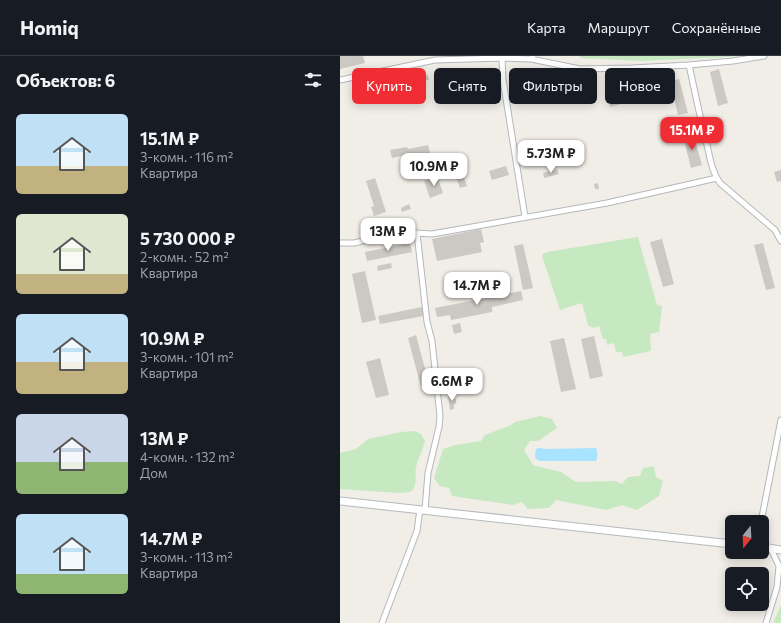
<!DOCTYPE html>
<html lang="ru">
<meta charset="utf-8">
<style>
:root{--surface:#171b24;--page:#20242c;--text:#f1f3f6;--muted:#9ea1a6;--line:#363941;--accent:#f12d34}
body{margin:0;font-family:Commissioner,sans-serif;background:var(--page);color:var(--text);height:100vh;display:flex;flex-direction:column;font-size:15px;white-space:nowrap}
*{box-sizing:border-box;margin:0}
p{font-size:13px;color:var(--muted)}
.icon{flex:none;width:22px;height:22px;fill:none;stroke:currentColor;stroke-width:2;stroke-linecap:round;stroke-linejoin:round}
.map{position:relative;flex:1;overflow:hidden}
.sheet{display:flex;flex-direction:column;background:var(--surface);width:340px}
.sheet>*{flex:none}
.guide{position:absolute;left:12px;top:12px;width:369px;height:36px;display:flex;gap:8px}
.needle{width:26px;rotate:198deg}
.controls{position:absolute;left:385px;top:459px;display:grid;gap:8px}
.controls a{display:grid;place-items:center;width:44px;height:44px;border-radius:6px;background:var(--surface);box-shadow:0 2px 10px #0003;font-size:20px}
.price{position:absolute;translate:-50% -34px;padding:0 9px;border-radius:8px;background:#fff;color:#222;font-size:13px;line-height:26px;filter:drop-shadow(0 1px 2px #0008)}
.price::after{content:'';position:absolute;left:50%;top:24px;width:12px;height:9px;margin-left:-6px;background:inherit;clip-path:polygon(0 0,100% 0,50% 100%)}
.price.current{background:var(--accent);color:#fff}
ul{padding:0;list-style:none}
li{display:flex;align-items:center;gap:12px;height:100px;padding:0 16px}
li span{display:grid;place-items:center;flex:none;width:112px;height:80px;border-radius:6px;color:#555}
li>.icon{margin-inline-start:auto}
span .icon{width:48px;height:48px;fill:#fffc;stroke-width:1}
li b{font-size:17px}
h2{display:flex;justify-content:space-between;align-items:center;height:48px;padding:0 16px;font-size:17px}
.tag{padding:0 14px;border-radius:6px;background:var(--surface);box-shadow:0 2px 10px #0003;font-size:14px;line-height:36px}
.tag.current{background:var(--accent);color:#fff}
header{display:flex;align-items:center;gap:24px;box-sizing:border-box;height:56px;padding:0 20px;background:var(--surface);border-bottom:1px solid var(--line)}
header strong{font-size:19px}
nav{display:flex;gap:22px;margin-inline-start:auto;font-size:14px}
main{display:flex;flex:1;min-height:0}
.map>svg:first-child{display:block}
.green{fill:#c7e9c2}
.water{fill:#a8e3ff}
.building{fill:#ccc8c3}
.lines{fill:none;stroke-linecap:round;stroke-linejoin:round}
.minor-casing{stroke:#b4b8bb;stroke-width:7}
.secondary-casing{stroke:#b5babe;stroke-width:9}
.minor{stroke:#fff;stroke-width:5}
.secondary{stroke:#fff;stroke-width:7}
</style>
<header>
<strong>Homiq</strong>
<nav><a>Карта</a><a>Маршрут</a><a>Сохранённые</a></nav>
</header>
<main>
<section class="sheet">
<h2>Объектов: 6<svg class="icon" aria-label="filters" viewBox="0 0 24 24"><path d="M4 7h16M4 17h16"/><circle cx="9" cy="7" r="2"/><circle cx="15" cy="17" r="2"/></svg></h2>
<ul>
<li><span style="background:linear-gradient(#bfe0f5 65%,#c2b280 0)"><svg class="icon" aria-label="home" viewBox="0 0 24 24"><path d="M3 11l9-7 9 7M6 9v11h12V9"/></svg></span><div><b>15.1M ₽</b><p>3-комн. · 116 m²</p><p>Квартира</p></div></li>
<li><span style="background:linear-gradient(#dfe7d0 75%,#c2b280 0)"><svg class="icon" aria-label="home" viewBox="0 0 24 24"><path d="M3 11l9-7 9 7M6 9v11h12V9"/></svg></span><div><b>5 730 000 ₽</b><p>2-комн. · 52 m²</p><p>Квартира</p></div></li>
<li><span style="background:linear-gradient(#bfe0f5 60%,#c2b280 0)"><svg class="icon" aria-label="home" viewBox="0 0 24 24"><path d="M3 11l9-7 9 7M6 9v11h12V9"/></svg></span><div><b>10.9M ₽</b><p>3-комн. · 101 m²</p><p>Квартира</p></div></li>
<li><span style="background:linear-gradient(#c9d6e8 60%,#8fb573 0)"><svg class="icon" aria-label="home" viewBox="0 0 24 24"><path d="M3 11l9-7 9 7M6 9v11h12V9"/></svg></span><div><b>13M ₽</b><p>4-комн. · 132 m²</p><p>Дом</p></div></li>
<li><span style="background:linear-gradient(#bfe0f5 75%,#8fb573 0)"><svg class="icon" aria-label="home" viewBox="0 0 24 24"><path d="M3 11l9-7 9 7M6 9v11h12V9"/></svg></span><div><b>14.7M ₽</b><p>3-комн. · 113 m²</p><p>Квартира</p></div></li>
</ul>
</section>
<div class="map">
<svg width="441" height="567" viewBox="0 0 441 567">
<rect width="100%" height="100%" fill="#f1ede7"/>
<path class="green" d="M239 0H407L301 5 240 2Z
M298 181 317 249 322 250 319 276 310 278 311 295 283 301 282 296H276L274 287 267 289 266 283H263L259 270 253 272 248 269 242 247 220 254 202 200 203 198 207 196Z
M200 360 212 363 217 372 198 385H190L184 394 193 409 221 416 236 426 275 425 282 428 288 421 300 420 303 412 314 410 316 421 323 425 319 440 297 454 282 449 266 454 216 444 209 452 188 453 182 446 173 449 112 440 109 432 100 430 94 422 103 393 115 389 141 385 145 379 171 369 175 366Z
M76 375 81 378 85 385C83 394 78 402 76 411 74 421 79 426 71 436L59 437 0 433V397L16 393 28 383 61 376Z
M441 549V567H433Z"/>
<path class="water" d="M199 392 207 393 256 392C258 396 258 400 256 405H201L197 404 195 401 196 393Z"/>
<path class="building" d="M0 0H23L25 7 0 13Z
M379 13 388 47 378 50 370 16Z
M113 15 114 21 105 22 104 16Z
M88 19 89 24 83 25 82 20Z
M71 21 72 24 76 23 77 27 67 29 66 22Z
M339 23 348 57 338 59 330 25Z
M149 24 150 34 140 35 139 25Z
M314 29 316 38 270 51 268 42Z
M36 33 37 38 28 39V34Z
M57 35V40H49L48 36Z
M353 78 362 109 351 112 343 80Z
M88 89 91 100 72 104 70 98 52 102 50 94 67 91 68 93Z
M116 99 127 130 120 132 109 101Z
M166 110 169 119 152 124 149 115Z
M217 113 219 118 204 122 203 117Z
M441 114V125L437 126 434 116Z
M97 120 103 137 90 142 84 125Z
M35 122 46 156 34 160 31 151 34 150 26 125Z
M258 127 259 133H255L254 128Z
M69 148 71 153 62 156 61 152Z
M141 173 144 186 140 187 142 196 97 205 92 183Z
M322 183 334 228 323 231 310 186Z
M70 187 72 196 27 205 25 196Z
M423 187 435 232 426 234 414 189Z
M183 188 193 232 183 234 174 190Z
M51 207 52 212 38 215 37 210Z
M25 215 36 264 22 267 12 218Z
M181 235 183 244 152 251V256L111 264 110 259 97 261 95 252Z
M82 251 84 260 40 268 38 260Z
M120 267 122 276 114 278 112 269Z
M76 279 89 328 81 331 68 282Z
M254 280 263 320 250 323 241 283Z
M224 282 236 333 221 336 210 285Z
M40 302 49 339 36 342 26 306Z
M108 339H114V343H116V348H114V353L110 354Z"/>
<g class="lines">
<g class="minor-casing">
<path id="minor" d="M162 2 163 24 185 161
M191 3 240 13 292 12 349 9 393 5 424 0
M349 9C355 36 360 62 367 89 370 102 372 116 380 127L435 174 441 185
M0 24 95 4 162 2 191 3 193 0
M77 177 87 266 92 285 100 360 99 371 88 417 85 454
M0 187H14L61 176 92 178 267 147 377 122
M421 466 441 364
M42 567 77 475 80 453
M426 567 437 531 439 510 431 493"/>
</g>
<g class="secondary-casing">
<path id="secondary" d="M0 445 392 488
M422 491 441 494"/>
</g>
<use href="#minor" class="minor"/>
<use href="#secondary" class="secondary"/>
</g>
</svg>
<div class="controls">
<a><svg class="needle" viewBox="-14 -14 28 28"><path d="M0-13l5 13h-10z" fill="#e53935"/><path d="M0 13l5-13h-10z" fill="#9ea1a6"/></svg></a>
<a><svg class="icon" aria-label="locate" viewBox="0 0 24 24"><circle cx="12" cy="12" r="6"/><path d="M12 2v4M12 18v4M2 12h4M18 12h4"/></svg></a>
</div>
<b class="price current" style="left:352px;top:95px">15.1M ₽</b>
<b class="price" style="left:211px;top:118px">5.73M ₽</b>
<b class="price" style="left:94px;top:131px">10.9M ₽</b>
<b class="price" style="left:48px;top:196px">13M ₽</b>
<b class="price" style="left:137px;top:250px">14.7M ₽</b>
<b class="price" style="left:112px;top:346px">6.6M ₽</b>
<div class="guide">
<a class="tag current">Купить</a>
<a class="tag">Снять</a>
<a class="tag">Фильтры</a>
<a class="tag">Новое</a>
</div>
</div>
</main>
